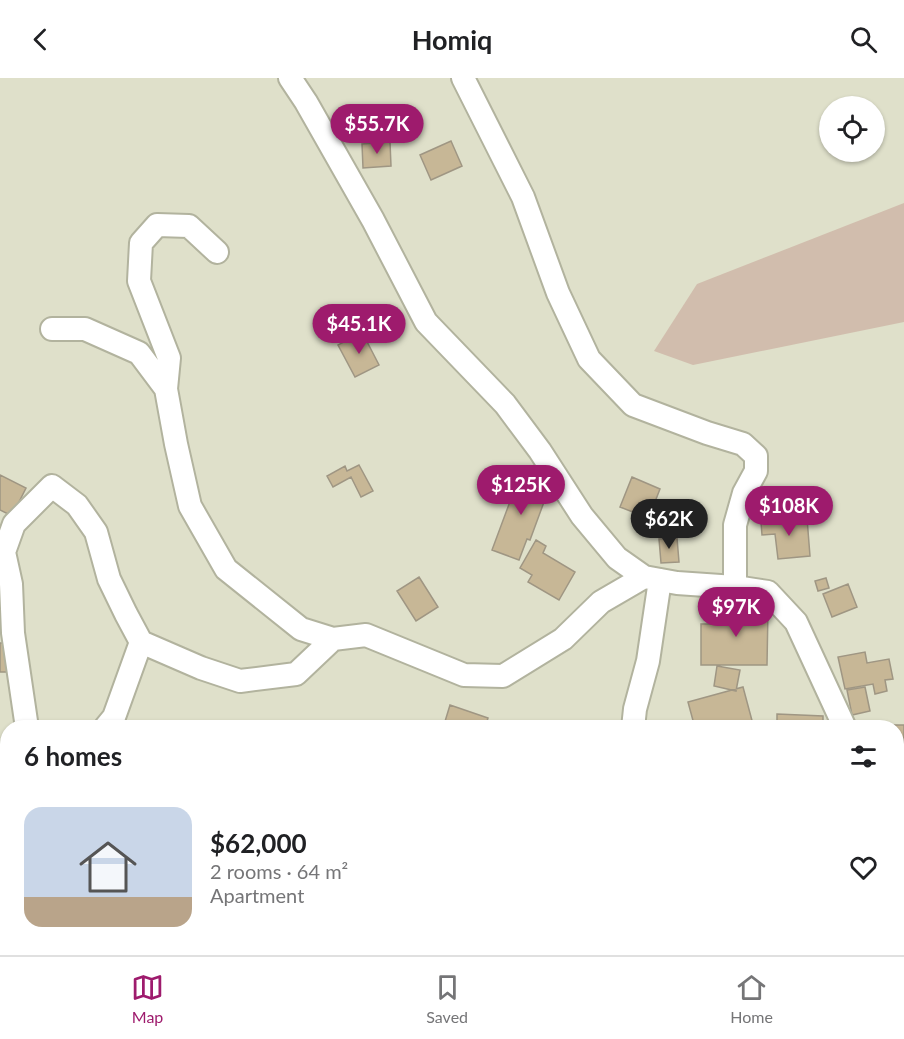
<!DOCTYPE html>
<meta charset="utf-8">
<style>
:root{--surface:#fff;--page:#f6f6f6;--text:#202124;--muted:#757577;--line:#e0e0e0;--accent:#9e1b6d}
body{margin:0;font-family:Lato,sans-serif;background:var(--page);color:var(--text);height:100vh;display:flex;flex-direction:column;font-size:22px;white-space:nowrap}
*{box-sizing:border-box;margin:0}
p{font-size:20px;color:var(--muted)}
.icon{flex:none;width:33px;height:33px;fill:none;stroke:currentColor;stroke-width:2;stroke-linecap:round;stroke-linejoin:round}
.map{position:relative;flex:1;overflow:hidden}
.panel{position:absolute;left:0px;top:642px;width:904px;height:236px;display:flex;flex-direction:column;background:var(--surface);border-radius:24px 24px 0 0;box-shadow:0 2px 4px #0004}
.panel>*{flex:none}
.tools{position:absolute;left:819px;top:18px;display:grid;gap:12px}
.tools a{display:grid;place-items:center;width:66px;height:66px;border-radius:50%;background:var(--surface);box-shadow:0 2px 4px #0004;font-size:30px}
.price{position:absolute;translate:-50% -51px;padding:0 14px;border-radius:21px;background:var(--accent);color:#fff;font-size:20px;line-height:39px;filter:drop-shadow(0 2px 3px #0008)}
.price::after{content:'';position:absolute;left:50%;top:36px;width:18px;height:14px;margin-left:-9px;background:inherit;clip-path:polygon(0 0,100% 0,50% 100%)}
.price.current{background:#222;color:#fff}
ul{padding:0;list-style:none}
li{display:flex;align-items:center;gap:18px;height:150px;padding:0 24px}
li+li{border-top:2px solid var(--line)}
li span{display:grid;place-items:center;flex:none;width:168px;height:120px;border-radius:18px;color:#555}
li>.icon{margin-inline-start:auto}
span .icon{width:72px;height:72px;fill:#fffc;stroke-width:1}
li b{font-size:26px}
h2{display:flex;justify-content:space-between;align-items:center;height:72px;padding:0 24px;font-size:26px}
header{display:flex;justify-content:space-between;align-items:center;height:78px;padding:0 24px;background:var(--surface);font-size:27px;font-weight:700}
.dock{display:flex;justify-content:space-around;align-items:center;height:84px;border-top:2px solid var(--line);background:var(--surface);font-size:16px;color:var(--muted)}
.dock a{display:grid;justify-items:center;gap:3px}
.dock .current{color:var(--accent)}
.map>svg:first-child{display:block}
.green{fill:#d1bdad}
.lines{fill:none;stroke-linecap:round;stroke-linejoin:round}
.stream{stroke:#73947f;stroke-width:5}
.building{fill:#c7b796;stroke:#9f9683;stroke-width:1.5}
.minor-casing{stroke:#b2b39e;stroke-width:26}
.minor{stroke:#fff;stroke-width:22}
</style>
<header><svg class="icon" aria-label="back" viewBox="0 0 24 24"><path d="M15 5l-7 7 7 7"/></svg>Homiq<svg class="icon" aria-label="search" viewBox="0 0 24 24"><circle cx="10" cy="10" r="6"/><path d="M15 15l6 6"/></svg></header>
<div class="map">
<svg width="904" height="877" viewBox="0 0 904 877">
<rect width="100%" height="100%" fill="#dfe0ca"/>
<path class="green" d="M904 125V244L693 287 654 273 697 206Z"/>
<g class="lines">
<path class="stream" d="M51 870 53 877"/>
</g>
<path class="building" d="M451 63 462 88 431 102 420 77Z
M390 64 391 88 363 90 362 66Z
M362 254 379 287 355 299 338 267Z
M359 387 373 413 361 419 351 399 333 409 327 398 345 388 347 393Z
M521 394 551 405 530 462 527 461 519 482 492 472Z
M0 397 26 410 12 438 0 432Z
M632 399 660 411 651 434 641 430 638 436 620 429Z
M807 440 810 478 778 481 775 456 762 457 761 444Z
M677 460 679 484 661 485 659 461Z
M536 462 546 468 543 475 575 494 559 522 528 504 532 497 520 490Z
M419 499 438 529 416 543 397 513Z
M826 500 829 510 818 513 815 503Z
M848 506 857 529 832 539 823 516Z
M713 530 768 531 767 587H701V546H713Z
M0 565H11L12 594H0Z
M865 574 867 585 889 581 893 601 885 602 887 613 875 616 873 606 845 611 838 579Z
M717 588 740 592 736 613 714 608Z
M743 609 754 650H695L688 624Z
M865 609 870 633 852 637 847 612Z
M450 627 488 640 485 650H443Z
M777 636 823 638V650H777Z
M886 647H904V684H897V650H886Z
M897 738 904 740V778L902 777 897 792Z
M0 825H8V852L0 853Z
M0 856H7L8 877H0Z
M101 870H135L133 877H116L100 871Z
M617 870H631L632 876 593 877 592 876Z
M685 870H714L715 874 702 877H687Z"/>
<g class="lines">
<g class="minor-casing">
<path id="minor" d="M290 0 306 24 373 142 426 244 505 326 540 373 582 438 617 480 644 499 677 505 735 509 768 514 796 544 845 650
M463 0 523 119 558 215 589 281 633 327 707 355 743 366 756 378V393L744 415 735 447V509
M52 251H85L139 275 166 311 176 366 190 428 226 491 301 551 333 561 366 557 464 597 503 598 563 561 601 524 644 499
M166 311 169 280 139 203 141 165 157 147 189 148 217 174
M27 650 13 555 11 506 4 474 14 446 52 408 77 427 96 454 109 501 126 536 141 564
M105 650 114 639 141 564 201 590 240 603 296 596 333 561
M633 650 635 631 648 583 660 502
M36 870 40 877
M406 870 414 877
M888 870 890 877
M534 877 553 870"/>
</g>
<use href="#minor" class="minor"/>
</g>
</svg>
<div class="tools">
<a><svg class="icon" aria-label="locate" viewBox="0 0 24 24"><circle cx="12" cy="12" r="6"/><path d="M12 2v4M12 18v4M2 12h4M18 12h4"/></svg></a>
</div>
<b class="price" style="left:377px;top:77px">$55.7K</b>
<b class="price" style="left:359px;top:277px">$45.1K</b>
<b class="price" style="left:521px;top:438px">$125K</b>
<b class="price" style="left:789px;top:459px">$108K</b>
<b class="price current" style="left:669px;top:472px">$62K</b>
<b class="price" style="left:736px;top:560px">$97K</b>
<section class="panel">
<h2>6 homes<svg class="icon" aria-label="filters" viewBox="0 0 24 24"><path d="M4 7h16M4 17h16"/><circle cx="9" cy="7" r="2"/><circle cx="15" cy="17" r="2"/></svg></h2>
<ul>
<li><span style="background:linear-gradient(#c9d6e8 75%,#b9a48a 0)"><svg class="icon" aria-label="home" viewBox="0 0 24 24"><path d="M3 11l9-7 9 7M6 9v11h12V9"/></svg></span><div><b>$62,000</b><p>2 rooms · 64 m²</p><p>Apartment</p></div><svg class="icon" aria-label="heart" viewBox="0 0 24 24"><path d="M12 20l-8-8c-3-5 5-10 8-4 3-6 11-1 8 4z"/></svg></li>
</ul>
</section>
</div>
<nav class="dock">
<a class="current"><svg class="icon" aria-label="map" viewBox="0 0 24 24"><path d="M3 6l6-2 6 2 6-2v14l-6 2-6-2-6 2zM9 4v14M15 6v14"/></svg>Map</a>
<a><svg class="icon" aria-label="saved" viewBox="0 0 24 24"><path d="M7 4h10v16l-5-4-5 4z"/></svg>Saved</a>
<a><svg class="icon" aria-label="home" viewBox="0 0 24 24"><path d="M3 11l9-7 9 7M6 9v11h12V9"/></svg>Home</a>
</nav>
